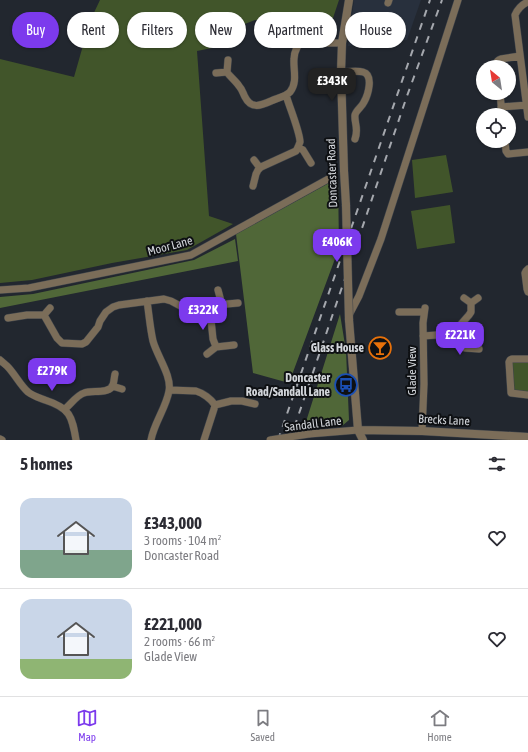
<!DOCTYPE html>
<meta charset="utf-8">
<style>
:root{--surface:#fff;--page:#f2f2f3;--text:#2b2b33;--muted:#7c7c81;--line:#e1e1e2;--accent:#7c3aed}
body{margin:0;font-family:"Asap Condensed",sans-serif;background:var(--page);color:var(--text);height:100vh;display:flex;flex-direction:column;font-size:15px;white-space:nowrap}
*{box-sizing:border-box;margin:0}
p{font-size:13px;color:var(--muted)}
.icon{flex:none;width:22px;height:22px;fill:none;stroke:currentColor;stroke-width:2;stroke-linecap:round;stroke-linejoin:round}
.map{position:relative;height:440px;overflow:hidden}
.panel{display:flex;flex-direction:column;background:var(--surface);flex:1}
.panel>*{flex:none}
.hud{position:absolute;left:12px;top:12px;width:504px;height:36px;display:flex;gap:8px}
.needle{width:26px;rotate:330deg}
.controls{position:absolute;left:476px;top:60px;display:grid;gap:8px}
.controls a{display:grid;place-items:center;width:40px;height:40px;border-radius:50%;background:var(--surface);box-shadow:0 1px 3px #0004;font-size:20px}
.price{position:absolute;translate:-50% -34px;padding:0 9px;border-radius:8px;background:var(--accent);color:#fff;font-size:13px;line-height:26px;filter:drop-shadow(0 1px 2px #0008)}
.price::after{content:'';position:absolute;left:50%;top:24px;width:12px;height:9px;margin-left:-6px;background:inherit;clip-path:polygon(0 0,100% 0,50% 100%)}
.price.current{background:#222;color:#fff}
ul{padding:0;list-style:none}
li{display:flex;align-items:center;gap:12px;height:100px;padding:0 20px}
li+li{border-top:1px solid var(--line)}
li span{display:grid;place-items:center;flex:none;width:112px;height:80px;border-radius:12px;color:#555}
li>.icon{margin-inline-start:auto}
span .icon{width:48px;height:48px;fill:#fffc;stroke-width:1}
li b{font-size:17px}
h2{display:flex;justify-content:space-between;align-items:center;height:48px;padding:0 20px;font-size:17px}
.tag{padding:0 14px;border-radius:18px;background:var(--surface);box-shadow:0 1px 3px #0004;font-size:14px;line-height:36px}
.tag.current{background:var(--accent);color:#fff}
.tab-bar{display:flex;justify-content:space-around;align-items:center;height:56px;border-top:1px solid var(--line);background:var(--surface);font-size:11px;color:var(--muted)}
.tab-bar a{display:grid;justify-items:center;gap:2px}
.tab-bar .current{color:var(--accent)}
.map>svg:first-child{display:block}
.built{fill:#28303d}
.green{fill:#41552a}
.forest{fill:#506738}
.lines{fill:none;stroke-linecap:round;stroke-linejoin:round}
.minor-casing{stroke:#3e434a;stroke-width:8}
.tertiary-casing{stroke:#3e434a;stroke-width:9}
.minor{stroke:#7b6d59;stroke-width:7}
.tertiary{stroke:#7b6d59;stroke-width:8}
.rail{stroke:#a5a8ae;stroke-width:2;stroke-dasharray:7 7;stroke-linecap:butt}
.minor-bridge-casing{stroke:#3e434a;stroke-width:8;stroke-linecap:butt}
.tertiary-bridge-casing{stroke:#3e434a;stroke-width:9;stroke-linecap:butt}
.minor-bridge{stroke:#7b6d59;stroke-width:7}
.tertiary-bridge{stroke:#7b6d59;stroke-width:8}
.labels{text-anchor:middle;stroke-width:4;stroke-linejoin:round;paint-order:stroke}
.street-label{font-size:12px;fill:#d2d5da;stroke:#0e1013}
.poi-label{font-size:12px;font-weight:bold;fill:#d2d5da;stroke:#0e1013;text-anchor:end}
</style>
<div class="map">
<svg width="528" height="440" viewBox="0 0 528 440">
<rect width="100%" height="100%" fill="#22272f"/>
<path class="built" d="M354 0H421L407 40 348 46Z"/>
<path class="green" d="M100 0H339L333 18 255 20 232 29 212 48 197 51 209 216 233 224 187 250 112 263 32 280 0 283V59L74 77 90 21Z
M446 155 453 192 415 198 412 160Z
M450 205 455 243 417 249 411 211Z
M516 361H528V393L514 392 511 364Z"/>
<path class="forest" d="M338 178 339 248 289 383 253 373 236 234Z
M235 239 238 261 0 308V297L33 294 194 260Z
M340 314 346 351 349 420 342 426 304 428Z"/>
<g class="lines">
<g class="minor-casing">
<path id="minor" d="M528 2C522 4 517 10 515 15L528 117
M388 3 389 0
M295 23C304 45 322 43 342 43
M497 67C496 63 496 61 501 59L520 56
M227 72C230 77 236 81 239 86 242 89 243 93 245 97 251 109 260 106 271 101 277 98 285 97 290 92 298 82 293 69 294 59 294 50 299 43 305 37
M341 72C348 72 356 70 363 72 374 75 368 95 364 102 362 107 356 110 355 115 354 123 359 128 355 139
M216 73 227 72 228 60
M500 93 502 115
M501 107 527 105
M505 141 506 151 508 154 528 152
M298 147 303 150 311 163
M254 160 260 168
M253 186 256 174 258 170 261 167 296 151C298 148 299 145 300 142 300 132 289 106 286 95
M528 269 526 271 525 273 527 289 528 292
M0 290 29 288 191 255 330 178
M218 290 222 305
M464 298 471 303 478 298
M147 301C149 314 150 328 153 341 157 356 172 376 169 391 166 408 154 423 151 440
M210 310 213 339 216 347
M399 312H424
M44 315 57 338 62 343 82 344 86 342 98 327 100 321 106 312 113 307 119 305 164 299 171 301 188 310 202 312 227 304 238 303
M349 315 359 296 381 239 458 0
M8 318 27 315H44L50 308
M450 334 455 337 465 348 479 349
M423 336 450 334 455 331 469 315 471 312V303
M207 354 216 347 234 345
M528 359H512L510 360 509 362 511 393 528 395
M0 360C2 362 5 364 7 366 15 374 20 385 28 392 33 396 40 398 45 400 70 408 72 416 76 440
M112 386 122 389
M170 390 196 391C203 393 211 399 215 405L214 409 204 440
M215 405 231 401H242L255 404
M65 409C71 404 77 395 84 393 92 390 106 394 112 387 114 384 114 378 115 374
M422 431 424 384 423 323 425 308
M309 434 358 430
M0 439 2 440"/>
</g>
<g class="tertiary-casing">
<path id="tertiary" d="M346 205 344 171 341 72 342 43 349 0
M349 320 358 430 363 440
M358 430 422 431 528 437"/>
</g>
<use href="#minor" class="minor"/>
<use href="#tertiary" class="tertiary"/>
<path class="rail" d="M278 440 430 0
M290 440 407 96 442 0"/>
<g class="minor-bridge-casing">
<path id="minor-bridge" d="M270 440 309 434"/>
</g>
<g class="tertiary-bridge-casing">
<path id="tertiary-bridge" d="M346 205 349 320"/>
</g>
<use href="#minor-bridge" class="minor-bridge"/>
<use href="#tertiary-bridge" class="tertiary-bridge"/>
</g>
<defs>
<g id="bar-ring" transform="scale(1.15)"><circle r="9.5" fill="#0e1013" stroke="#e8710a" stroke-width="1.5"/><path d="M-6-5H6L.8 .8V4.5H3.5V6h-7V4.5H-.8V.8Z" fill="#e8710a"/></g>
<g id="bus-ring" transform="scale(1.15)"><circle r="9.5" fill="#0e1013" stroke="#1a4fb4" stroke-width="1.5"/><path d="M-5-6H5V4H4V6H2V4H-2V6H-4V4H-5ZM-3.5-4V0h7V-4ZM-3.5 1.2v1.5H-2V1.2ZM2 1.2v1.5H3.5V1.2Z" fill="#1a4fb4"/></g>
</defs>
<g fill-rule="evenodd">
<use href="#bar-ring" x="380" y="348"/>
<use href="#bus-ring" x="346" y="385"/>
</g>
<g class="labels">
<g class="street-label">
<text transform="translate(332 173) rotate(-92)" y="4">Doncaster Road</text>
<text transform="translate(170 246) rotate(-15)" y="4">Moor Lane</text>
<text transform="translate(412 371) rotate(-90)" y="4">Glade View</text>
<text transform="translate(444 420) rotate(3)" y="4">Brecks Lane</text>
<text transform="translate(313 424) rotate(-7)" y="4">Sandall Lane</text>
</g>
<g class="poi-label">
<text x="364" y="352">Glass House</text>
<text x="330" y="382">Doncaster<tspan x="330" dy="14">Road/Sandall Lane</tspan></text>
</g>
</g>
</svg>
<div class="controls">
<a><svg class="needle" viewBox="-14 -14 28 28"><path d="M0-13l5 13h-10z" fill="#e53935"/><path d="M0 13l5-13h-10z" fill="#7c7c81"/></svg></a>
<a><svg class="icon" aria-label="locate" viewBox="0 0 24 24"><circle cx="12" cy="12" r="6"/><path d="M12 2v4M12 18v4M2 12h4M18 12h4"/></svg></a>
</div>
<b class="price current" style="left:332px;top:102px">£343K</b>
<b class="price" style="left:337px;top:263px">£406K</b>
<b class="price" style="left:203px;top:331px">£322K</b>
<b class="price" style="left:460px;top:356px">£221K</b>
<b class="price" style="left:52px;top:392px">£279K</b>
<div class="hud">
<a class="tag current">Buy</a>
<a class="tag">Rent</a>
<a class="tag">Filters</a>
<a class="tag">New</a>
<a class="tag">Apartment</a>
<a class="tag">House</a>
</div>
</div>
<section class="panel">
<h2>5 homes<svg class="icon" aria-label="filters" viewBox="0 0 24 24"><path d="M4 7h16M4 17h16"/><circle cx="9" cy="7" r="2"/><circle cx="15" cy="17" r="2"/></svg></h2>
<ul>
<li><span style="background:linear-gradient(#c9d6e8 65%,#7fa58c 0)"><svg class="icon" aria-label="home" viewBox="0 0 24 24"><path d="M3 11l9-7 9 7M6 9v11h12V9"/></svg></span><div><b>£343,000</b><p>3 rooms · 104 m²</p><p>Doncaster Road</p></div><svg class="icon" aria-label="heart" viewBox="0 0 24 24"><path d="M12 20l-8-8c-3-5 5-10 8-4 3-6 11-1 8 4z"/></svg></li>
<li><span style="background:linear-gradient(#c9d6e8 75%,#8fb573 0)"><svg class="icon" aria-label="home" viewBox="0 0 24 24"><path d="M3 11l9-7 9 7M6 9v11h12V9"/></svg></span><div><b>£221,000</b><p>2 rooms · 66 m²</p><p>Glade View</p></div><svg class="icon" aria-label="heart" viewBox="0 0 24 24"><path d="M12 20l-8-8c-3-5 5-10 8-4 3-6 11-1 8 4z"/></svg></li>
</ul>
</section>
<nav class="tab-bar">
<a class="current"><svg class="icon" aria-label="map" viewBox="0 0 24 24"><path d="M3 6l6-2 6 2 6-2v14l-6 2-6-2-6 2zM9 4v14M15 6v14"/></svg>Map</a>
<a><svg class="icon" aria-label="saved" viewBox="0 0 24 24"><path d="M7 4h10v16l-5-4-5 4z"/></svg>Saved</a>
<a><svg class="icon" aria-label="home" viewBox="0 0 24 24"><path d="M3 11l9-7 9 7M6 9v11h12V9"/></svg>Home</a>
</nav>
